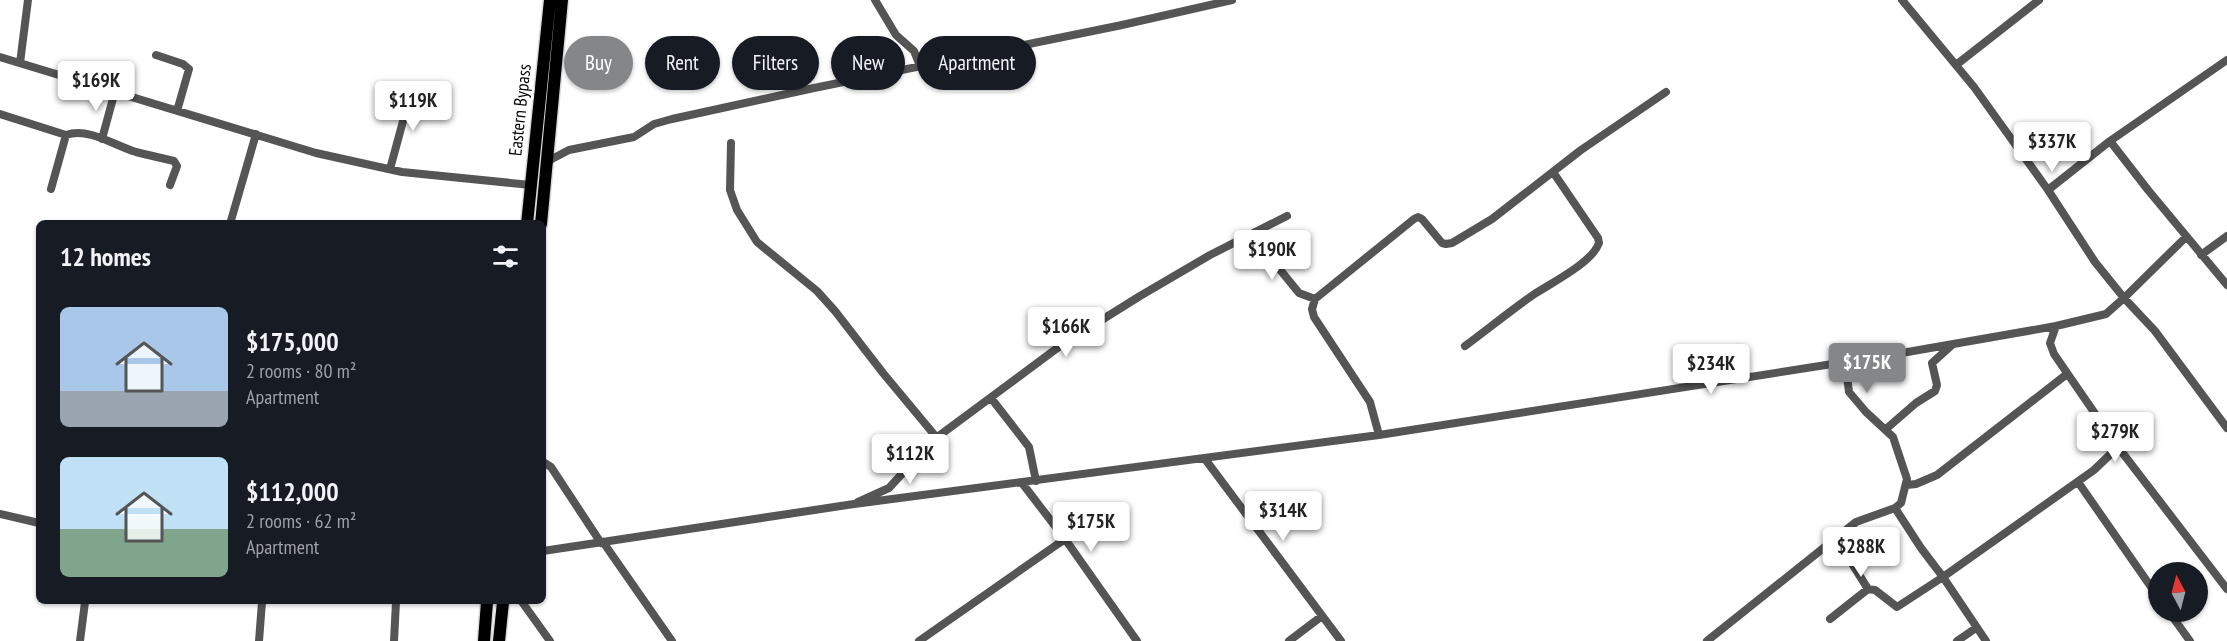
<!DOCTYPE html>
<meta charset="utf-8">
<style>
:root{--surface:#171b24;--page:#242831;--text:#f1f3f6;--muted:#9ea1a6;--accent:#858687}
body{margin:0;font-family:"PT Sans Narrow",sans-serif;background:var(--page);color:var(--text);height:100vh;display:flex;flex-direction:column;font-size:22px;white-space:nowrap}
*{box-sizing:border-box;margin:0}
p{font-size:20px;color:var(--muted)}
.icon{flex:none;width:33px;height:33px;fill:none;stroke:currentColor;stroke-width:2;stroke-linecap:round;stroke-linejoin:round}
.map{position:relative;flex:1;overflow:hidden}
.side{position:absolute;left:36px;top:220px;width:510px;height:384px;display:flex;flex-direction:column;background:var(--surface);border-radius:9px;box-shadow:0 2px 4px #0004}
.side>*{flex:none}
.hud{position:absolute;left:564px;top:36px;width:570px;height:54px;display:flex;gap:12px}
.needle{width:39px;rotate:353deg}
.controls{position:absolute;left:2148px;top:562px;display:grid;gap:12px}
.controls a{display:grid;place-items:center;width:60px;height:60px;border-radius:50%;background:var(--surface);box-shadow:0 2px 4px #0004;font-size:30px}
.price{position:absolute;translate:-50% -51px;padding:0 14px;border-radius:6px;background:#fff;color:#222;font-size:20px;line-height:39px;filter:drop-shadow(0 2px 3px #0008)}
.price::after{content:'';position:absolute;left:50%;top:36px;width:18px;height:14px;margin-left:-9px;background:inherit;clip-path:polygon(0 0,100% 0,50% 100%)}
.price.active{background:var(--accent);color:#fff}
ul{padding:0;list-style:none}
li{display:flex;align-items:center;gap:18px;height:150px;padding:0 24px}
li span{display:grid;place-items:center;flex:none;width:168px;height:120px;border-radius:9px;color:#555}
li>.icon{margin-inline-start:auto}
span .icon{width:72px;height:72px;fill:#fffc;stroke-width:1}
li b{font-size:26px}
h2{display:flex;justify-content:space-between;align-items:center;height:72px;padding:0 24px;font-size:26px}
.pill{padding:0 21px;border-radius:27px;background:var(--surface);box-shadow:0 2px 4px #0004;font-size:21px;line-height:54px}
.pill.active{background:var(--accent);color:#fff}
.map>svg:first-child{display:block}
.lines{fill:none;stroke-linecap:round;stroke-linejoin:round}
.primary-casing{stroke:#dbdbdb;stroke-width:15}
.minor{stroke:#555;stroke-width:8}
.primary{stroke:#000;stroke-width:12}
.labels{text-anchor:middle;stroke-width:5;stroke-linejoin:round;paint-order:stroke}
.street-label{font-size:18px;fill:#000;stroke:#fff}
</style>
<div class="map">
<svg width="2227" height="641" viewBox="0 0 2227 641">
<rect width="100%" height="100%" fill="#fff"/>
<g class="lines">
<g class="primary-casing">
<path id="primary" d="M527 224 550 0
M541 224 562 0
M484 641 487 602
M499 641 503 602"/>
</g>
<path class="minor" d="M875 0 896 35 914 51 920 66
M1902 0 1974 87 2048 190 2095 262 2124 298 2155 331 2227 428
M156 55 183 64 189 69 177 111
M0 57 316 153 402 172 531 185
M20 63 28 0
M1956 65 2039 0
M0 114 66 135
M102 139 115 91
M2110 141 2148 190 2227 285
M731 143 730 190 737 210 757 242 817 291 835 311 883 373 937 438
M548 161 569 150 634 137 654 124 672 119 814 88 1122 25 1232 0
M390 169 412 88
M51 189 66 135C89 127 115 146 136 152 148 155 161 158 174 161L177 166 170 185
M2048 190 2110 141 2227 60
M230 224 256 134
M1251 234 1299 293 1315 299
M2201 255 2227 236
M2056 326 2050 343 2054 354 2118 447 2227 589
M1465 346C1488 329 1510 311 1533 295 1551 283 1592 263 1599 243L1598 238 1553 172
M991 398 1029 447 1036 481
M1886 429 1916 403 1935 391 1937 385 1932 363 1952 345
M1379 435 1370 402 1314 317 1312 309 1315 299 1414 219 1418 217 1422 219 1442 243 1446 244 1452 243 1492 219 1581 150 1666 92
M1205 459 1341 641
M543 462 551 467 601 543
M2078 482 2158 597
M1022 483 1065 539 1137 641
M1907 485 1916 484 1937 475 2067 374
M858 502 889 488 932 441 1060 346 1140 296 1210 255 1287 216
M0 514 39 523
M1836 538 1868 589
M603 542 672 641
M543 551 854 504 1379 435 1896 354 2056 326 2106 314 2124 298 2186 237
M522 602 550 641
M2169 612 2190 641
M1830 619 1868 589 1875 590 1897 607 1943 577 1921 548 1895 508
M80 641 85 602
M259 641 262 602
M394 641 396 602
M919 641 1065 539
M1289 641 1322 616
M1707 641 1856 522 1895 508 1901 503 1907 479 1893 437 1866 412 1849 392 1845 361
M1957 641 1976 628
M1986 641 1943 577 2094 470 2118 447"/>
<use href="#primary" class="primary"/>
</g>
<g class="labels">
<g class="street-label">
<text transform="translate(520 110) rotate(-84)" y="6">Eastern Bypass</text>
</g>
</g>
</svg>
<div class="controls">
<a><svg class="needle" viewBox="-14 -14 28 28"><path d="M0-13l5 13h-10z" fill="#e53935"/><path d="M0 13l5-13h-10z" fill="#9ea1a6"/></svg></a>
</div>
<b class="price" style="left:96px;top:112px">$169K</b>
<b class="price" style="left:413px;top:132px">$119K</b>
<b class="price" style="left:2052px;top:173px">$337K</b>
<b class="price" style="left:1272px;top:281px">$190K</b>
<b class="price" style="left:1066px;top:358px">$166K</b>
<b class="price active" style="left:1867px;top:394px">$175K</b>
<b class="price" style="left:1711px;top:395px">$234K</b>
<b class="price" style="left:2115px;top:463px">$279K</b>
<b class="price" style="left:910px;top:485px">$112K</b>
<b class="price" style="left:1283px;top:542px">$314K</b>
<b class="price" style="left:1091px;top:553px">$175K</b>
<b class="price" style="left:1861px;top:578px">$288K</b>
<div class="hud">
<a class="pill active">Buy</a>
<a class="pill">Rent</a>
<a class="pill">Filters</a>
<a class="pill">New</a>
<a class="pill">Apartment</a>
</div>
<section class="side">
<h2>12 homes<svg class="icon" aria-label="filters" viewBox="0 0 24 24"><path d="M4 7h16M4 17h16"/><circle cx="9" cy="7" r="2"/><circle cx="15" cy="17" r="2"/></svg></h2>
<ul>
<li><span style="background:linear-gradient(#a9c7e8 70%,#9aa5b1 0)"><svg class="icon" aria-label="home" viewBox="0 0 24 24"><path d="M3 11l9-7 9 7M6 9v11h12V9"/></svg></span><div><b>$175,000</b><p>2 rooms · 80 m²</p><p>Apartment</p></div></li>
<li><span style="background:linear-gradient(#bfe0f5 60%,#7fa58c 0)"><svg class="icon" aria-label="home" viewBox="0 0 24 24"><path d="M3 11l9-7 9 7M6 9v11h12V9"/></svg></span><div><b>$112,000</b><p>2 rooms · 62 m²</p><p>Apartment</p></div></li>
</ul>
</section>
</div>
